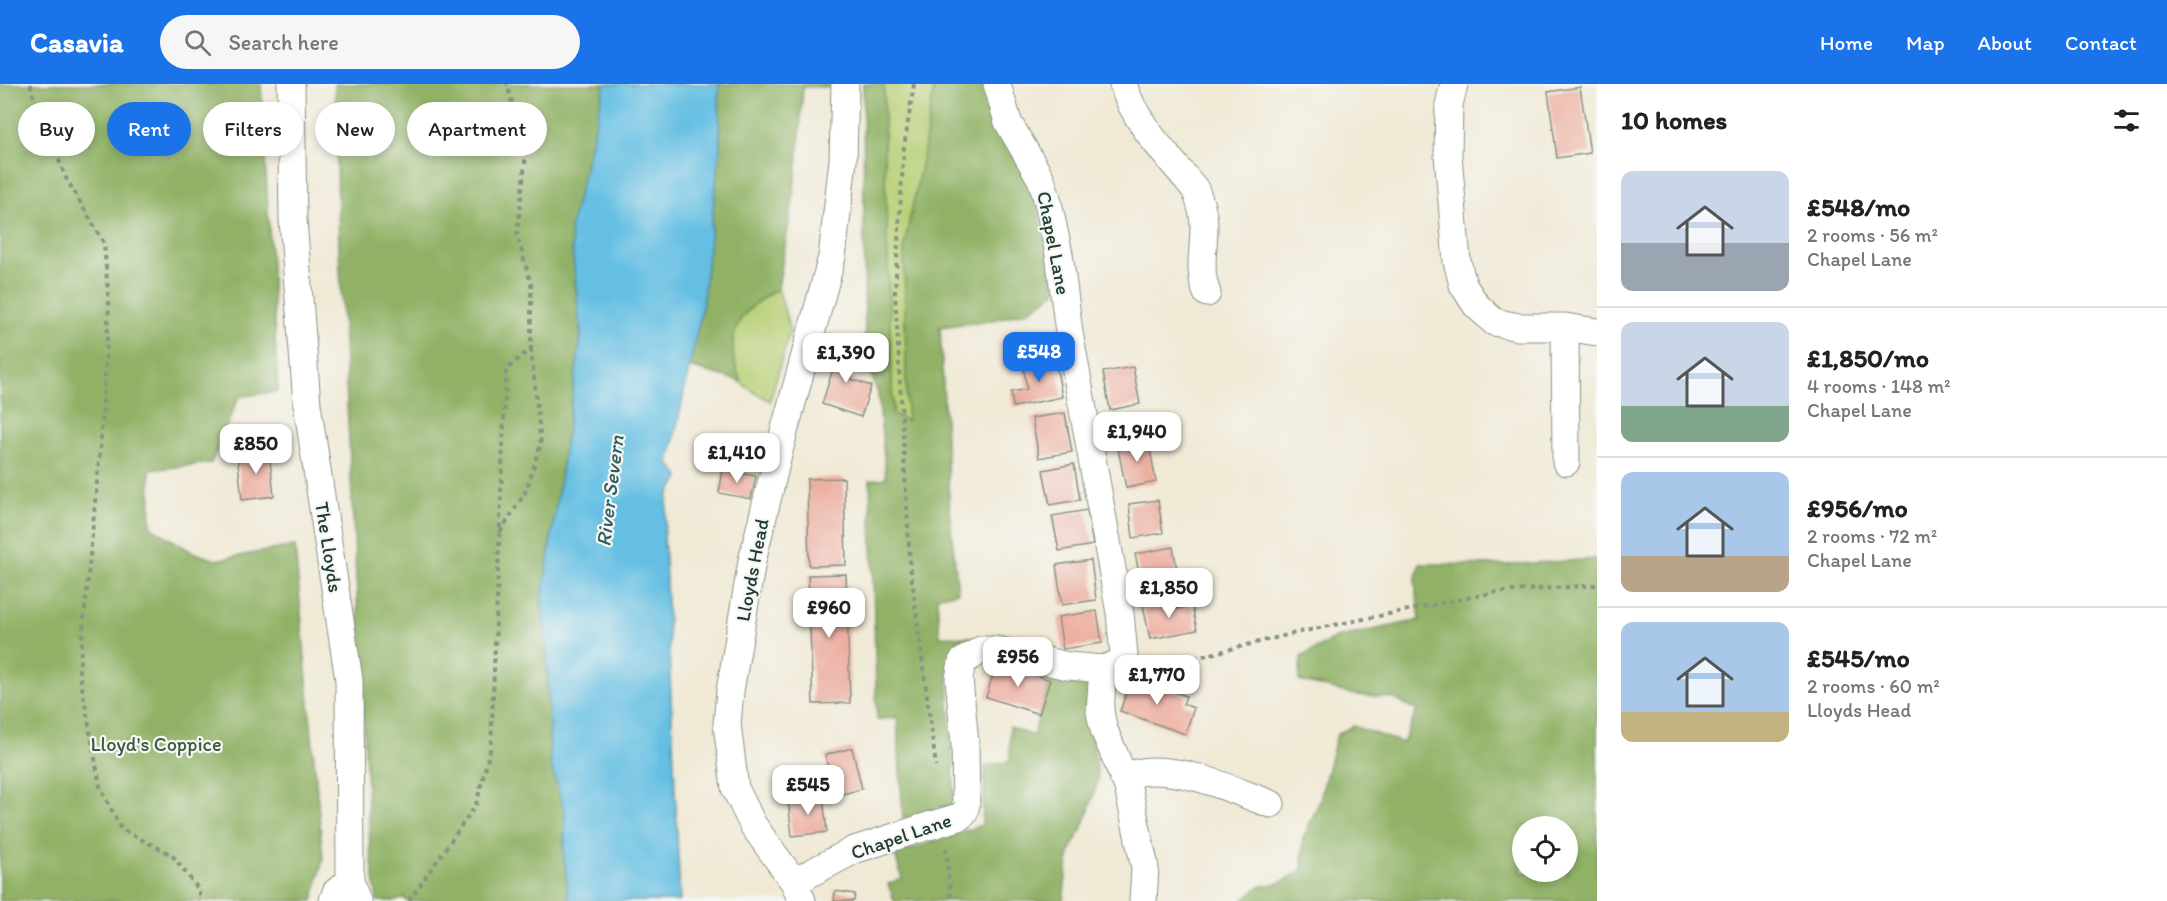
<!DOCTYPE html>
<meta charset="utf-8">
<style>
:root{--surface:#fff;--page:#f6f6f6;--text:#222;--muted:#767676;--line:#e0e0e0;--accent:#1a73e8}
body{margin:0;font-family:Itim,sans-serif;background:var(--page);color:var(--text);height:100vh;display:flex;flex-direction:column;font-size:22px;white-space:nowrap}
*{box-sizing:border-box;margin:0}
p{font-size:20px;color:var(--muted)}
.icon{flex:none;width:33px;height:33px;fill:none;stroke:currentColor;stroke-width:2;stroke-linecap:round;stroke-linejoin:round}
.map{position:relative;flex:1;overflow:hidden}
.side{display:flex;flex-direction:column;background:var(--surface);width:570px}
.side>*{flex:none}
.banner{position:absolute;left:18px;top:18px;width:570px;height:54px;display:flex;gap:12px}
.fabs{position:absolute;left:1512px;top:732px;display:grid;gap:12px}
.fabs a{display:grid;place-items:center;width:66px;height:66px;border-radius:50%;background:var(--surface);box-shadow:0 3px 9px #0003;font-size:30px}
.price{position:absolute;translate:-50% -51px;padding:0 14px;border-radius:12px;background:#fff;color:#222;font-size:20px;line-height:39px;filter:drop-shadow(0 2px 3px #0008)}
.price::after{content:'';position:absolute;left:50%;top:36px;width:18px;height:14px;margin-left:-9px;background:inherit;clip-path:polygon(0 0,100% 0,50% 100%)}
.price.current{background:var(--accent);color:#fff}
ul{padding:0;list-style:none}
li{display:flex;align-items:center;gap:18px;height:150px;padding:0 24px}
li+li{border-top:2px solid var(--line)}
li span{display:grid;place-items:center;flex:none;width:168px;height:120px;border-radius:12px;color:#555}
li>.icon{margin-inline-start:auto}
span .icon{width:72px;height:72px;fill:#fffc;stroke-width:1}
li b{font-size:26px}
h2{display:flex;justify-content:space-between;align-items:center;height:72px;padding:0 24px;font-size:26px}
.tag{padding:0 21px;border-radius:27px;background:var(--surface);box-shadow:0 3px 9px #0003;font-size:21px;line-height:54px}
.tag.current{background:var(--accent);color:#fff}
header{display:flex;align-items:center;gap:36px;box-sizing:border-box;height:84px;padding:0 30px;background:var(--accent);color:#fff}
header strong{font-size:28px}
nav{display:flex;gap:33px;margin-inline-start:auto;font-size:21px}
.search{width:420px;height:54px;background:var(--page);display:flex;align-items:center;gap:15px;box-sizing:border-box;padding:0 21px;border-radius:33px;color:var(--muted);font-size:22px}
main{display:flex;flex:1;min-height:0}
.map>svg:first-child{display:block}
.green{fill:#b7cf74;stroke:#6b8654;stroke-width:1.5}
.forest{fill:#91b266;stroke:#58784d;stroke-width:1.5;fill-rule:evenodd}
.water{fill:#65bfe3;stroke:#427e8c;stroke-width:1.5}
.building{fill:#edaea0}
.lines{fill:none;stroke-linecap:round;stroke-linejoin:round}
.minor-casing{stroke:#889384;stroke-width:29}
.path{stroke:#889384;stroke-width:4;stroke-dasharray:4.5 4.5;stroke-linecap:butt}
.minor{stroke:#fff;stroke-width:27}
.minor-bridge-casing{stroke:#889384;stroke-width:29;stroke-linecap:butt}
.minor-bridge{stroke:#fff;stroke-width:27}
.labels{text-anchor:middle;stroke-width:4.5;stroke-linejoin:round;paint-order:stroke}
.street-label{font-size:20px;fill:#1f3d34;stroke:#f6f6f2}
.park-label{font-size:20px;fill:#3d5a41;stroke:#f6f6f2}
.water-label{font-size:21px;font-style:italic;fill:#305e60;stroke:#f6f6f2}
</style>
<header>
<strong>Casavia</strong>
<div class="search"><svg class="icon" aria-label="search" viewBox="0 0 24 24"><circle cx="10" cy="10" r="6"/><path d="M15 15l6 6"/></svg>Search here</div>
<nav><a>Home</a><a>Map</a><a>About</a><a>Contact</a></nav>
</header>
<main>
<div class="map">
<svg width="1597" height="817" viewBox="0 0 1597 817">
<rect width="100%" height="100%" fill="#f6f6f2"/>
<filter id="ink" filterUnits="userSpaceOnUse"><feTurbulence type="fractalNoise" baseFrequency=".0167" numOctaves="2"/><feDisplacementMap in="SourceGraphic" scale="12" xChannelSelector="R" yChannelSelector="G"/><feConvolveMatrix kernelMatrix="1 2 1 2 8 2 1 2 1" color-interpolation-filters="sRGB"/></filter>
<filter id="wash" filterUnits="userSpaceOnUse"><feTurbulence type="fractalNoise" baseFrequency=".008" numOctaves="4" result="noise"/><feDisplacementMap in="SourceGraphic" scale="24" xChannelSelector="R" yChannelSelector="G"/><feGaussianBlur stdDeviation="1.35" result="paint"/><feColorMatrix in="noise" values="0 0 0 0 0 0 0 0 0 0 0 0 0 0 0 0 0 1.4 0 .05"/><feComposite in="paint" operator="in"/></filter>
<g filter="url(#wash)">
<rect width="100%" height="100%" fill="#f0e9d5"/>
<path class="green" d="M884 0H934L923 72 904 163 907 337 893 330 884 64Z
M778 204 790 246 770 317C762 312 748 306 742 299 737 293 733 281 733 273 730 236 749 221 778 204Z"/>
<path class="forest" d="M0 0H261L278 307 239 313 211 379 150 386 151 443 192 468 216 476 295 462 323 775 313 817H0Z
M335 0H605L572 163 581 252 542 517 547 569 550 678 565 729 564 773 569 817H406L405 814 394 817H377L370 763 339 165Z
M719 0H830V3H803L799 62 793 115 778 204C736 229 721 252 742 299L737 296 689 283 702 224 720 65Z
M863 0H884V64L893 330 907 337 904 163 923 72 935 0H988L1033 104 1057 207 1028 227 993 236 940 243 950 433 958 508 937 513 940 552 970 553 989 558 955 571 947 579 955 719 903 734 897 633 877 636 870 396 886 394 878 309 865 274Z
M1597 475V817H1242L1259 803 1282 798 1302 787 1303 755 1319 719 1337 650 1353 642 1403 659 1417 626 1392 614 1356 611 1299 597 1301 573 1336 554 1420 536 1415 497 1420 480 1505 481ZM1522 742H1568V788H1522Z
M1086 595 1098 697 1085 738 1069 770 1063 817H894L888 800 902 794 895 771 982 741 985 682 1010 677V643L1033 652 1050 596Z"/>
<path class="water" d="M605 0H719L720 65 702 224 669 379 680 393 668 411 664 451 680 817H569L564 773 565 729 550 678 547 569 542 517 581 252 570 145Z"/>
<g id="blocks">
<path class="building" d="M1580 3 1590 69 1557 74 1548 8Z
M841 259 861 265 851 295 871 302 861 333 822 320Z
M1055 274 1062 313 1013 323 1011 308 1027 305 1023 280Z
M1133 283 1140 320 1110 326 1103 288Z
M1065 329 1072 368 1039 374 1032 334Z
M1148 354 1156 398 1126 404 1117 360Z
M269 366 274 412 242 416 237 370Z
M1074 380 1080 416 1050 421 1043 386Z
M723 386 756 392 751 415 719 409Z
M844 394 846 481 809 482 807 395Z
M1158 416 1163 449 1133 454 1129 420Z
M1087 426 1093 461 1059 467 1052 432Z
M1173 463 1179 496 1142 502 1135 470Z
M1091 476 1096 516 1062 521 1056 481Z
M846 490 850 619 813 620 808 491Z
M1175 515 1177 525 1192 522 1197 546 1150 555 1143 521Z
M1097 527 1102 559 1063 565 1058 533Z
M997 578 1050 596 1039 630 986 613Z
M1132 593 1186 612 1183 620 1194 624 1185 650 1120 627Z
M852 664 862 705 835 712 825 671Z
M823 713 827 748 792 752 788 717Z
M835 807 855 810 854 817H834Z"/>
</g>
</g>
<g filter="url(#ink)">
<use href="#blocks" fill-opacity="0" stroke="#889384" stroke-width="1.5"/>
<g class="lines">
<g class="minor-casing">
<path id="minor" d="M291 0 293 135 307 320 349 596 350 797 357 817
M1123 0C1135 40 1169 73 1195 105 1200 117 1204 129 1204 142 1204 165 1198 188 1207 209
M1454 0 1449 21 1448 71 1457 177 1463 201 1476 221 1494 238 1518 243H1565L1597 248
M1565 243 1566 378
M1103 585 1100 628 1104 646 1128 703 1145 784 1143 817
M1123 692C1132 690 1142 687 1151 687 1192 686 1234 707 1271 720
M964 729 966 721 965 660 959 595 962 578 981 566H996L1068 582 1103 585 1120 579 1124 571 1120 529 1069 248 1059 170 1047 114 1041 95 1008 38 997 0
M794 798 854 766 922 744
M333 817 336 808 350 797
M802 817 794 798 753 741 735 704 727 640 730 607 752 477 781 359 832 173 843 76 845 0"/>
</g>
<path class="path" d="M31 0V6L66 94 104 159 109 221 100 367 79 587 100 702 121 745 172 771 199 806V817
M914 0 904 63 895 207 910 481 936 682
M500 448 525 409 541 360 531 265
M1150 579 1167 581 1295 549 1497 508 1597 501
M946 764 951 817
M409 817 476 721 491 662 506 286 531 264V200L517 151 526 70 507 0"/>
<use href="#minor" class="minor"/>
<g class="minor-bridge-casing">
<path id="minor-bridge" d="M922 744 959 733 964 729"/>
</g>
<use href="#minor-bridge" class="minor-bridge"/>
</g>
</g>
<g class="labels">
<g class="street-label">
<text transform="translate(1054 159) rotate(79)" y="7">Chapel Lane</text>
<text transform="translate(329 463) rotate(81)" y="7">The Lloyds</text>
<text transform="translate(752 486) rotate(-79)" y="7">Lloyds Head</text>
<text transform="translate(901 752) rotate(-19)" y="7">Chapel Lane</text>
</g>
<g class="park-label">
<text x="156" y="667">Lloyd's Coppice</text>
</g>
<g class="water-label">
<text transform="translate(610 407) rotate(-83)" y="7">River Severn</text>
</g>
</g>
</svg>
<div class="fabs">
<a><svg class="icon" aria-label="locate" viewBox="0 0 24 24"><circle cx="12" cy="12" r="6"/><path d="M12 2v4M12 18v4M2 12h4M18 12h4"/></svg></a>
</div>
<b class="price current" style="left:1039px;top:299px">£548</b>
<b class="price" style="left:846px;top:300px">£1,390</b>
<b class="price" style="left:1137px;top:379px">£1,940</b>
<b class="price" style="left:256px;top:391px">£850</b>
<b class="price" style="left:737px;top:400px">£1,410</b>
<b class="price" style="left:1169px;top:535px">£1,850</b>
<b class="price" style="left:829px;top:555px">£960</b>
<b class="price" style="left:1018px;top:604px">£956</b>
<b class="price" style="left:1157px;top:622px">£1,770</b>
<b class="price" style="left:808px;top:732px">£545</b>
<div class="banner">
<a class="tag">Buy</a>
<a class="tag current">Rent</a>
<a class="tag">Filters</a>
<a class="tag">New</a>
<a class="tag">Apartment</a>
</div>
</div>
<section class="side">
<h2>10 homes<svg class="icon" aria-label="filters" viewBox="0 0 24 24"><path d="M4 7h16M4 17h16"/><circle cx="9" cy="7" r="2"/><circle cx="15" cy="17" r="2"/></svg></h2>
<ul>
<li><span style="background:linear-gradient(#c9d6e8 60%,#9aa5b1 0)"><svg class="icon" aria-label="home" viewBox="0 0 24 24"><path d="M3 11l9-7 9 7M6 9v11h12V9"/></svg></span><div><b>£548/mo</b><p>2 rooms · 56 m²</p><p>Chapel Lane</p></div></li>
<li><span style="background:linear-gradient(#c9d6e8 70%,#7fa58c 0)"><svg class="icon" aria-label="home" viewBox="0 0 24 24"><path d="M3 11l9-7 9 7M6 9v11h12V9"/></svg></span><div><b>£1,850/mo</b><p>4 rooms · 148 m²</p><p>Chapel Lane</p></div></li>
<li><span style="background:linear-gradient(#a9c7e8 70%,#b9a48a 0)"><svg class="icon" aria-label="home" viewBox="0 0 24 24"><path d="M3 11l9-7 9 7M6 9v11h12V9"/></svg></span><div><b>£956/mo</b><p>2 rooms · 72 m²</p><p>Chapel Lane</p></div></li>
<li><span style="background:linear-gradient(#a9c7e8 75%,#c2b280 0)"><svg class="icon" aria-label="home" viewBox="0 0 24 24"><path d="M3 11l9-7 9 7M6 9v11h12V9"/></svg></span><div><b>£545/mo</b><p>2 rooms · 60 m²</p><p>Lloyds Head</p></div></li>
</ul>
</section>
</main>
